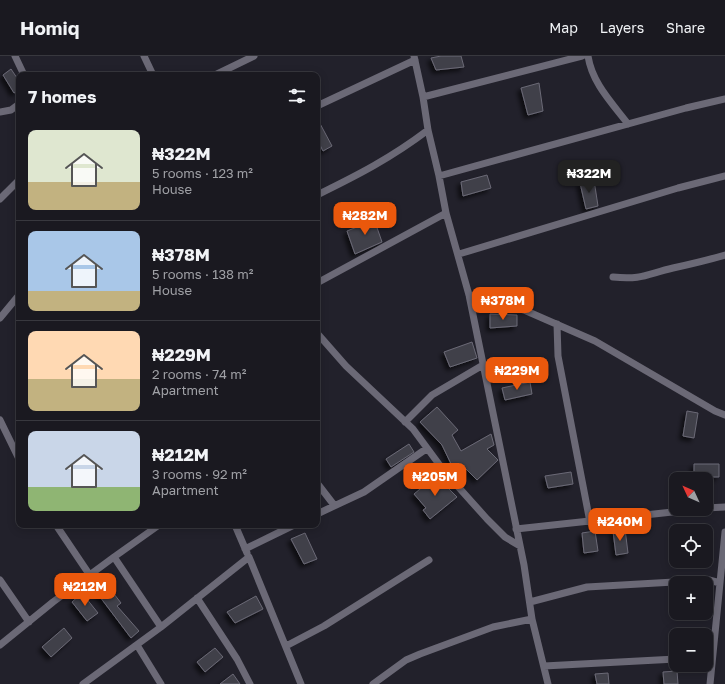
<!DOCTYPE html>
<meta charset="utf-8">
<style>
:root{--surface:#1a1920;--page:#27262d;--text:#f1f3f6;--muted:#9fa0a5;--line:#38383e;--accent:#ea580c}
body{margin:0;font-family:"Golos Text",sans-serif;background:var(--page);color:var(--text);height:100vh;display:flex;flex-direction:column;font-size:15px;white-space:nowrap}
*{box-sizing:border-box;margin:0}
p{font-size:13px;color:var(--muted)}
.icon{flex:none;width:22px;height:22px;fill:none;stroke:currentColor;stroke-width:2;stroke-linecap:round;stroke-linejoin:round}
.map{position:relative;flex:1;overflow:hidden}
.drawer{position:absolute;left:16px;top:16px;width:304px;height:456px;display:flex;flex-direction:column;background:var(--surface);border-radius:8px;box-shadow:0 2px 10px #0003,0 0 0 1px var(--line)}
.drawer>*{flex:none}
.needle{width:26px;rotate:314deg}
.tools{position:absolute;left:669px;top:416px;display:grid;gap:8px}
.tools a{display:grid;place-items:center;width:44px;height:44px;border-radius:8px;background:var(--surface);box-shadow:0 2px 10px #0003,0 0 0 1px var(--line);font-size:20px}
.price{position:absolute;translate:-50% -34px;padding:0 9px;border-radius:8px;background:var(--accent);color:#fff;font-size:13px;line-height:26px;filter:drop-shadow(0 1px 2px #0008)}
.price::after{content:'';position:absolute;left:50%;top:24px;width:12px;height:9px;margin-left:-6px;background:inherit;clip-path:polygon(0 0,100% 0,50% 100%)}
.price.selected{background:#222;color:#fff}
ul{padding:0;list-style:none}
li{display:flex;align-items:center;gap:12px;height:100px;padding:0 12px}
li+li{border-top:1px solid var(--line)}
li span{display:grid;place-items:center;flex:none;width:112px;height:80px;border-radius:8px;color:#555}
li>.icon{margin-inline-start:auto}
span .icon{width:48px;height:48px;fill:#fffc;stroke-width:1}
li b{font-size:17px}
h2{display:flex;justify-content:space-between;align-items:center;height:48px;padding:0 12px;font-size:17px}
header{display:flex;align-items:center;gap:24px;box-sizing:border-box;height:56px;padding:0 20px;background:var(--surface);border-bottom:1px solid var(--line)}
header strong{font-size:19px}
nav{display:flex;gap:22px;margin-inline-start:auto;font-size:14px}
.map>svg:first-child{display:block}
.building{fill:#403f4a;stroke:#6b6a76;filter:url(#shadow)}
.lines{fill:none;stroke-linecap:round;stroke-linejoin:round}
.street{stroke:#6b6976;stroke-width:7}
</style>
<header>
<strong>Homiq</strong>
<nav><a>Map</a><a>Layers</a><a>Share</a></nav>
</header>
<div class="map">
<svg width="725" height="628" viewBox="0 0 725 628">
<defs>
<filter id="shadow"><feDropShadow dx="-3.5" dy="3.5" stdDeviation="2" flood-color="#0009"/></filter>
</defs>
<rect width="100%" height="100%" fill="#22212b"/>
<path class="building" d="M441 0H461L464 11 436 14 431 2Z
M11 13 19 25V34L14 37 3 19Z
M539 27 543 55 528 59 521 32Z
M317 62 332 90 323 95 317 83Z
M487 119 491 132 463 140 461 126Z
M594 124 598 150 586 153 580 127Z
M374 163 382 186 355 198 347 175 362 169 361 166Z
M490 258 517 259V270L490 272Z
M472 286 477 302 450 311 444 296Z
M530 326 532 338 505 344 502 332Z
M437 351 458 374 452 379 461 395 491 378 494 389 487 393 498 404 477 424 461 408 453 412 442 389 420 366Z
M687 355 698 357 694 382 683 380Z
M409 388 414 396 391 411 386 403Z
M694 408H719V421H694Z
M571 416 573 428 548 432 545 420Z
M436 420 457 441 430 463 423 454 426 452 414 438Z
M625 473 628 497 616 499 613 475Z
M595 475 598 495 584 497 582 477Z
M305 477 317 503 304 508 291 483Z
M104 525 121 547 117 550 139 575 131 582 94 533Z
M82 537 98 557 87 565 72 546Z
M256 540 263 553 235 567 227 556Z
M64 572 72 582 51 601 42 591Z
M215 592 223 601 205 616 197 606Z
M677 615 678 628H664L663 616Z
M608 617 609 628H597L595 618Z
M233 618 240 628H220Z"/>
<g class="lines">
<path class="street" d="M15 0 24 19
M144 0 153 19
M414 0 423 41 428 74 439 120 446 157 469 239 524 509 532 563 548 628
M588 0C592 27 612 47 628 68
M215 19 254 0
M423 41 582 0
M317 50 415 4
M0 56 11 54 19 48
M439 120 686 52 725 43
M317 139C358 119 391 102 428 74
M0 143 19 124
M459 198 678 132 725 120
M613 221C642 224 647 218 673 212 691 208 708 204 725 199
M317 227 446 157
M469 239 524 254 595 285 715 355 725 359
M0 262 19 239
M557 268 558 300 590 466
M317 277 346 310 413 373 444 415 487 463 505 481 520 490
M0 364 19 403
M405 366 432 339 483 309
M317 427 334 449
M706 452 725 451
M317 458 364 436 426 393
M56 469 89 518
M235 469 247 497
M516 473 700 453
M245 493 294 469
M114 501 159 469
M0 524 29 566
M197 542 237 603 250 628
M530 546 587 531 709 524 720 527
M0 589 53 546 114 501 161 571
M137 589 161 628
M286 590 324 570 429 504
M544 610 676 603
M83 628 161 571 249 501 301 628
M373 628 406 604 420 598 493 571 532 563
M710 628 725 476"/>
</g>
</svg>
<div class="tools">
<a><svg class="needle" viewBox="-14 -14 28 28"><path d="M0-13l5 13h-10z" fill="#e53935"/><path d="M0 13l5-13h-10z" fill="#9fa0a5"/></svg></a>
<a><svg class="icon" aria-label="locate" viewBox="0 0 24 24"><circle cx="12" cy="12" r="6"/><path d="M12 2v4M12 18v4M2 12h4M18 12h4"/></svg></a>
<a>+</a>
<a>−</a>
</div>
<b class="price selected" style="left:589px;top:138px">₦322M</b>
<b class="price" style="left:365px;top:180px">₦282M</b>
<b class="price" style="left:503px;top:265px">₦378M</b>
<b class="price" style="left:517px;top:335px">₦229M</b>
<b class="price" style="left:435px;top:441px">₦205M</b>
<b class="price" style="left:620px;top:486px">₦240M</b>
<b class="price" style="left:85px;top:551px">₦212M</b>
<section class="drawer">
<h2>7 homes<svg class="icon" aria-label="filters" viewBox="0 0 24 24"><path d="M4 7h16M4 17h16"/><circle cx="9" cy="7" r="2"/><circle cx="15" cy="17" r="2"/></svg></h2>
<ul>
<li><span style="background:linear-gradient(#dfe7d0 65%,#c2b280 0)"><svg class="icon" aria-label="home" viewBox="0 0 24 24"><path d="M3 11l9-7 9 7M6 9v11h12V9"/></svg></span><div><b>₦322M</b><p>5 rooms · 123 m²</p><p>House</p></div></li>
<li><span style="background:linear-gradient(#a9c7e8 75%,#c2b280 0)"><svg class="icon" aria-label="home" viewBox="0 0 24 24"><path d="M3 11l9-7 9 7M6 9v11h12V9"/></svg></span><div><b>₦378M</b><p>5 rooms · 138 m²</p><p>House</p></div></li>
<li><span style="background:linear-gradient(#ffd9b3 60%,#c2b280 0)"><svg class="icon" aria-label="home" viewBox="0 0 24 24"><path d="M3 11l9-7 9 7M6 9v11h12V9"/></svg></span><div><b>₦229M</b><p>2 rooms · 74 m²</p><p>Apartment</p></div></li>
<li><span style="background:linear-gradient(#c9d6e8 70%,#8fb573 0)"><svg class="icon" aria-label="home" viewBox="0 0 24 24"><path d="M3 11l9-7 9 7M6 9v11h12V9"/></svg></span><div><b>₦212M</b><p>3 rooms · 92 m²</p><p>Apartment</p></div></li>
</ul>
</section>
</div>
